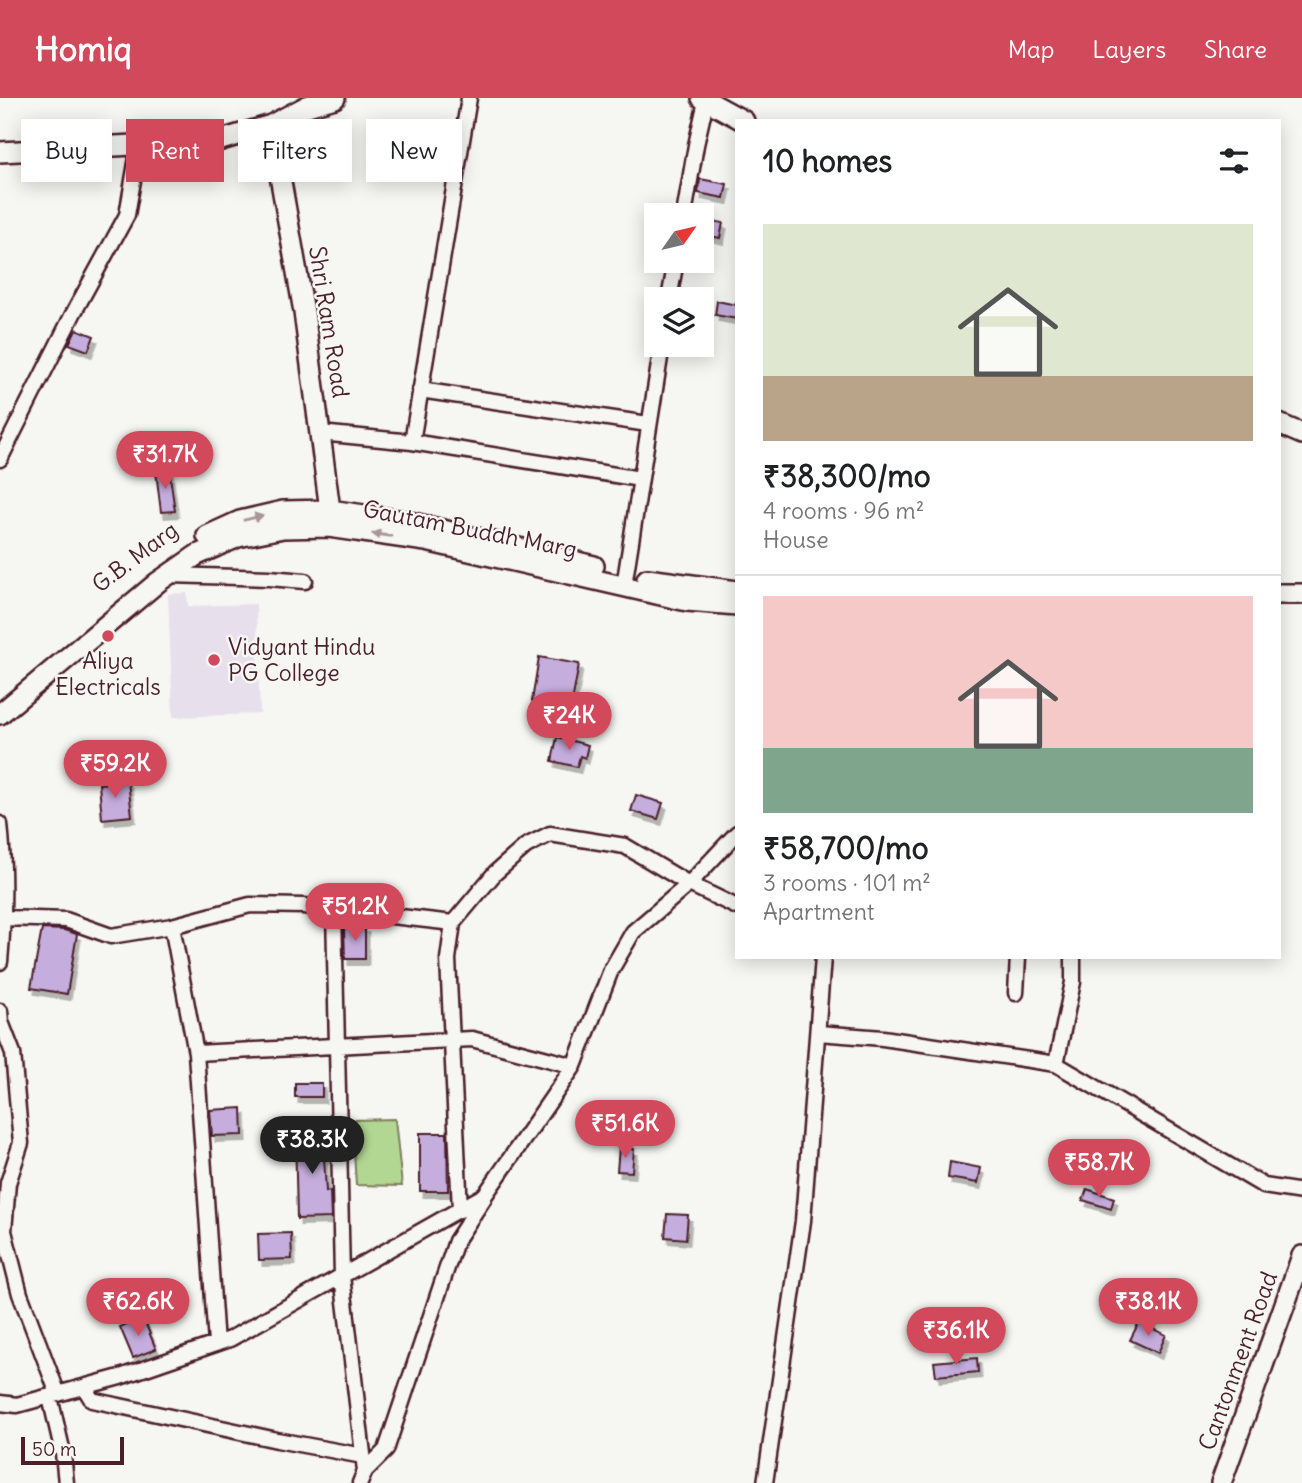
<!DOCTYPE html>
<meta charset="utf-8">
<style>
:root{--surface:#fff;--page:#f6f6f6;--text:#202124;--muted:#757577;--line:#e0e0e0;--accent:#d1495b}
body{margin:0;font-family:Delius,sans-serif;background:var(--page);color:var(--text);height:100vh;display:flex;flex-direction:column;font-size:26px;white-space:nowrap}
*{box-sizing:border-box;margin:0}
p{font-size:23px;color:var(--muted)}
.icon{flex:none;width:38px;height:38px;fill:none;stroke:currentColor;stroke-width:2;stroke-linecap:round;stroke-linejoin:round}
.map{position:relative;flex:1;overflow:hidden}
.sheet{position:absolute;left:735px;top:21px;width:546px;height:840px;display:flex;flex-direction:column;background:var(--surface);border-radius:0px;box-shadow:0 4px 18px #0003}
.sheet>*{flex:none}
.top-card{position:absolute;left:21px;top:21px;width:609px;height:63px;display:flex;gap:14px}
.needle{width:46px;rotate:56deg}
.buttons{position:absolute;left:644px;top:105px;display:grid;gap:14px}
.buttons a{display:grid;place-items:center;width:70px;height:70px;border-radius:0px;background:var(--surface);box-shadow:0 4px 18px #0003;font-size:35px}
.scale{position:absolute;left:21px;bottom:18px;width:103px;box-sizing:border-box;padding-left:7px;border:4px solid #4a1f2b;border-top:0;font-size:19px;line-height:24px;white-space:nowrap;color:#4a1f2b;-webkit-text-stroke:5px #f6f6f2;paint-order:stroke}
.price{position:absolute;translate:-50% -60px;padding:0 16px;border-radius:24px;background:var(--accent);color:#fff;font-size:23px;line-height:46px;filter:drop-shadow(0 2px 4px #0008)}
.price::after{content:'';position:absolute;left:50%;top:42px;width:21px;height:16px;margin-left:-10px;background:inherit;clip-path:polygon(0 0,100% 0,50% 100%)}
.price.current{background:#222;color:#fff}
ul{padding:0;list-style:none}
li{display:grid;align-content:center;gap:14px;height:371px;padding:0 28px}
li+li{border-top:2px solid var(--line)}
li span{display:grid;place-items:center;height:217px;border-radius:0px;color:#555}
li>.icon{margin-inline-start:auto}
span .icon{width:126px;height:126px;fill:#fffc;stroke-width:1}
li b{font-size:30px}
h2{display:flex;justify-content:space-between;align-items:center;height:84px;padding:0 28px;font-size:30px}
.pill{padding:0 24px;border-radius:0px;background:var(--surface);box-shadow:0 4px 18px #0003;font-size:24px;line-height:63px}
.pill.current{background:var(--accent);color:#fff}
header{display:flex;align-items:center;gap:42px;box-sizing:border-box;height:98px;padding:0 35px;background:var(--accent);color:#fff}
header strong{font-size:33px}
nav{display:flex;gap:38px;margin-inline-start:auto;font-size:24px}
.map>svg:first-child{display:block}
.built{fill:#e7e0ec}
.green{fill:#b2d792;stroke:#7e7b5e;stroke-width:2}
.building{fill:#c5aedd;stroke:#4a1f2b;stroke-width:2;filter:url(#shadow)}
.lines{fill:none;stroke-linecap:round;stroke-linejoin:round}
.minor-casing{stroke:#4a1f2b;stroke-width:19}
.tertiary-casing{stroke:#4a1f2b;stroke-width:24}
.minor{stroke:#f6f6f2;stroke-width:14}
.tertiary{stroke:#f6f6f2;stroke-width:19}
.oneway{fill:#a99598}
.poi-dot{fill:#d1495b;stroke:#f6f6f2;stroke-width:2.5}
.labels{text-anchor:middle;stroke-width:5;stroke-linejoin:round;paint-order:stroke}
.street-label{font-size:23px;fill:#4a1f2b;stroke:#f6f6f2}
.poi-label{font-size:23px;fill:#4a1f2b;stroke:#f6f6f2;text-anchor:start}
</style>
<header>
<strong>Homiq</strong>
<nav><a>Map</a><a>Layers</a><a>Share</a></nav>
</header>
<div class="map">
<svg width="1302" height="1385" viewBox="0 0 1302 1385">
<defs>
<filter id="shadow"><feDropShadow dx="3.5" dy="6" stdDeviation="0" flood-color="#0004"/></filter>
</defs>
<rect width="100%" height="100%" fill="#f6f6f2"/>
<filter id="ink" filterUnits="userSpaceOnUse"><feTurbulence type="fractalNoise" baseFrequency=".0143" numOctaves="2"/><feDisplacementMap in="SourceGraphic" scale="14" xChannelSelector="R" yChannelSelector="G"/><feConvolveMatrix kernelMatrix="1 2 1 2 8 2 1 2 1" color-interpolation-filters="sRGB"/></filter>
<g filter="url(#ink)">
<path class="built" d="M187 495 188 508 256 506 260 616 173 619 168 496Z"/>
<path class="green" d="M395 1021 402 1088 356 1087 352 1022Z"/>
<path class="building" d="M700 81 727 86 724 100 698 95Z
M702 121 723 125 720 140 702 136Z
M717 203 737 207V221L715 217Z
M76 231 94 238 88 253 69 246Z
M169 371 175 413 161 414 156 373Z
M539 559 579 566 571 610 532 603Z
M557 639 588 647 585 660 580 658 577 669 552 663Z
M128 683 132 718 102 721 99 686Z
M636 697 663 705 658 721 631 713Z
M344 829H365V861H345Z
M42 831 64 832 77 836 67 896 31 890Z
M295 985H322V999H295Z
M242 1010 243 1037 212 1038 210 1012Z
M327 1033 329 1059H324L326 1094 330 1093 331 1120 297 1121 295 1035Z
M420 1035H447L448 1093H420Z
M619 1049 634 1051 632 1074 617 1073Z
M950 1064 981 1070 978 1085 948 1080Z
M1087 1091 1114 1100 1111 1111 1083 1102Z
M667 1116 688 1117 686 1141 665 1139Z
M291 1135 292 1161 259 1162 258 1136Z
M143 1219 156 1251 133 1260 120 1229Z
M1139 1224 1166 1237 1158 1255 1130 1242Z
M977 1260 978 1274 936 1278 934 1264Z"/>
<g class="lines">
<g class="minor-casing">
<path id="minor" d="M684 117 696 47 706 3
M669 201 676 163
M420 292 648 326
M320 335 412 344 640 381
M412 344 469 0
M0 361 73 216 127 117 139 48
M168 477 269 480 305 483
M624 488 662 247
M0 726C5 772 4 818 0 864
M334 812 342 1178 365 1373
M4 820 66 822 111 838 172 828 250 807 304 808 453 825
M172 828 196 955 216 1246
M1016 895 1018 859
M0 913 1 924 13 955 21 1045 8 1085 4 1133 20 1196 58 1296
M818 935 883 940 1056 966 1264 1088 1302 1094
M196 955 472 941 574 968
M1056 966 1073 884V859
M460 1112 448 861 453 825 495 775 526 748 550 736 625 748 689 786 737 809
M84 1289 92 1302 277 1342 363 1358
M50 1299 63 1355 66 1385
M0 1305 17 1307 120 1279 230 1241 485 1097 574 968 611 872 633 834 689 786 737 735
M360 1385 365 1373 386 1352 456 1143 484 1100
M765 1385 803 1123 823 859"/>
</g>
<g class="tertiary-casing">
<path id="tertiary" d="M702 0 744 23
M271 27 304 214 330 412 329 424
M0 54 153 46H208L271 27 307 8 335 0
M1279 326 1302 336
M207 438 240 423 283 413 330 412 405 423 594 468
M647 481 737 493
M1279 496H1302
M0 616 158 484 197 457 238 439 283 430 329 429 426 443 687 503 737 507
M1221 1385 1302 1158"/>
</g>
<use href="#minor" class="minor"/>
<use href="#tertiary" class="tertiary"/>
</g>
<defs><path id="oneway-solid" d="M-6-.8H1V-3.2L6.5 0L1 3.2V.8H-6Z" transform="scale(1.75)"/></defs>
<g class="oneway">
<use href="#oneway-solid" transform="translate(253 420) rotate(-13)"/>
<use href="#oneway-solid" transform="translate(382 437) rotate(-172)"/>
</g>
</g>
<g class="poi-dot">
<circle cx="108" cy="538" r="7"/>
<circle cx="214" cy="562" r="7"/>
</g>
<g class="labels">
<g class="street-label">
<text transform="translate(329 224) rotate(81)" y="8">Shri Ram Road</text>
<text transform="translate(470 431) rotate(11)" y="8">Gautam Buddh Marg</text>
<text transform="translate(135 459) rotate(-37)" y="8">G.B. Marg</text>
<text transform="translate(1238 1263) rotate(-70)" y="8">Cantonment Road</text>
</g>
<g class="poi-label">
<text x="228" y="557">Vidyant Hindu<tspan x="228" dy="26">PG College</tspan></text>
<text x="108" y="571" text-anchor="middle">Aliya<tspan x="108" dy="26">Electricals</tspan></text>
</g>
</g>
</svg>
<div class="buttons">
<a><svg class="needle" viewBox="-14 -14 28 28"><path d="M0-13l5 13h-10z" fill="#e53935"/><path d="M0 13l5-13h-10z" fill="#757577"/></svg></a>
<a><svg class="icon" aria-label="layers" viewBox="0 0 24 24"><path d="M12 4l9 5-9 5-9-5zM3 14l9 5 9-5"/></svg></a>
</div>
<div class="scale">50 m</div>
<b class="price" style="left:165px;top:393px">₹31.7K</b>
<b class="price" style="left:569px;top:654px">₹24K</b>
<b class="price" style="left:115px;top:702px">₹59.2K</b>
<b class="price" style="left:355px;top:845px">₹51.2K</b>
<b class="price" style="left:625px;top:1062px">₹51.6K</b>
<b class="price current" style="left:312px;top:1078px">₹38.3K</b>
<b class="price" style="left:1099px;top:1101px">₹58.7K</b>
<b class="price" style="left:138px;top:1240px">₹62.6K</b>
<b class="price" style="left:1148px;top:1240px">₹38.1K</b>
<b class="price" style="left:956px;top:1269px">₹36.1K</b>
<div class="top-card">
<a class="pill">Buy</a>
<a class="pill current">Rent</a>
<a class="pill">Filters</a>
<a class="pill">New</a>
</div>
<section class="sheet">
<h2>10 homes<svg class="icon" aria-label="filters" viewBox="0 0 24 24"><path d="M4 7h16M4 17h16"/><circle cx="9" cy="7" r="2"/><circle cx="15" cy="17" r="2"/></svg></h2>
<ul>
<li><span style="background:linear-gradient(#dfe7d0 70%,#b9a48a 0)"><svg class="icon" aria-label="home" viewBox="0 0 24 24"><path d="M3 11l9-7 9 7M6 9v11h12V9"/></svg></span><div><b>₹38,300/mo</b><p>4 rooms · 96 m²</p><p>House</p></div></li>
<li><span style="background:linear-gradient(#f6c9c9 70%,#7fa58c 0)"><svg class="icon" aria-label="home" viewBox="0 0 24 24"><path d="M3 11l9-7 9 7M6 9v11h12V9"/></svg></span><div><b>₹58,700/mo</b><p>3 rooms · 101 m²</p><p>Apartment</p></div></li>
</ul>
</section>
</div>
